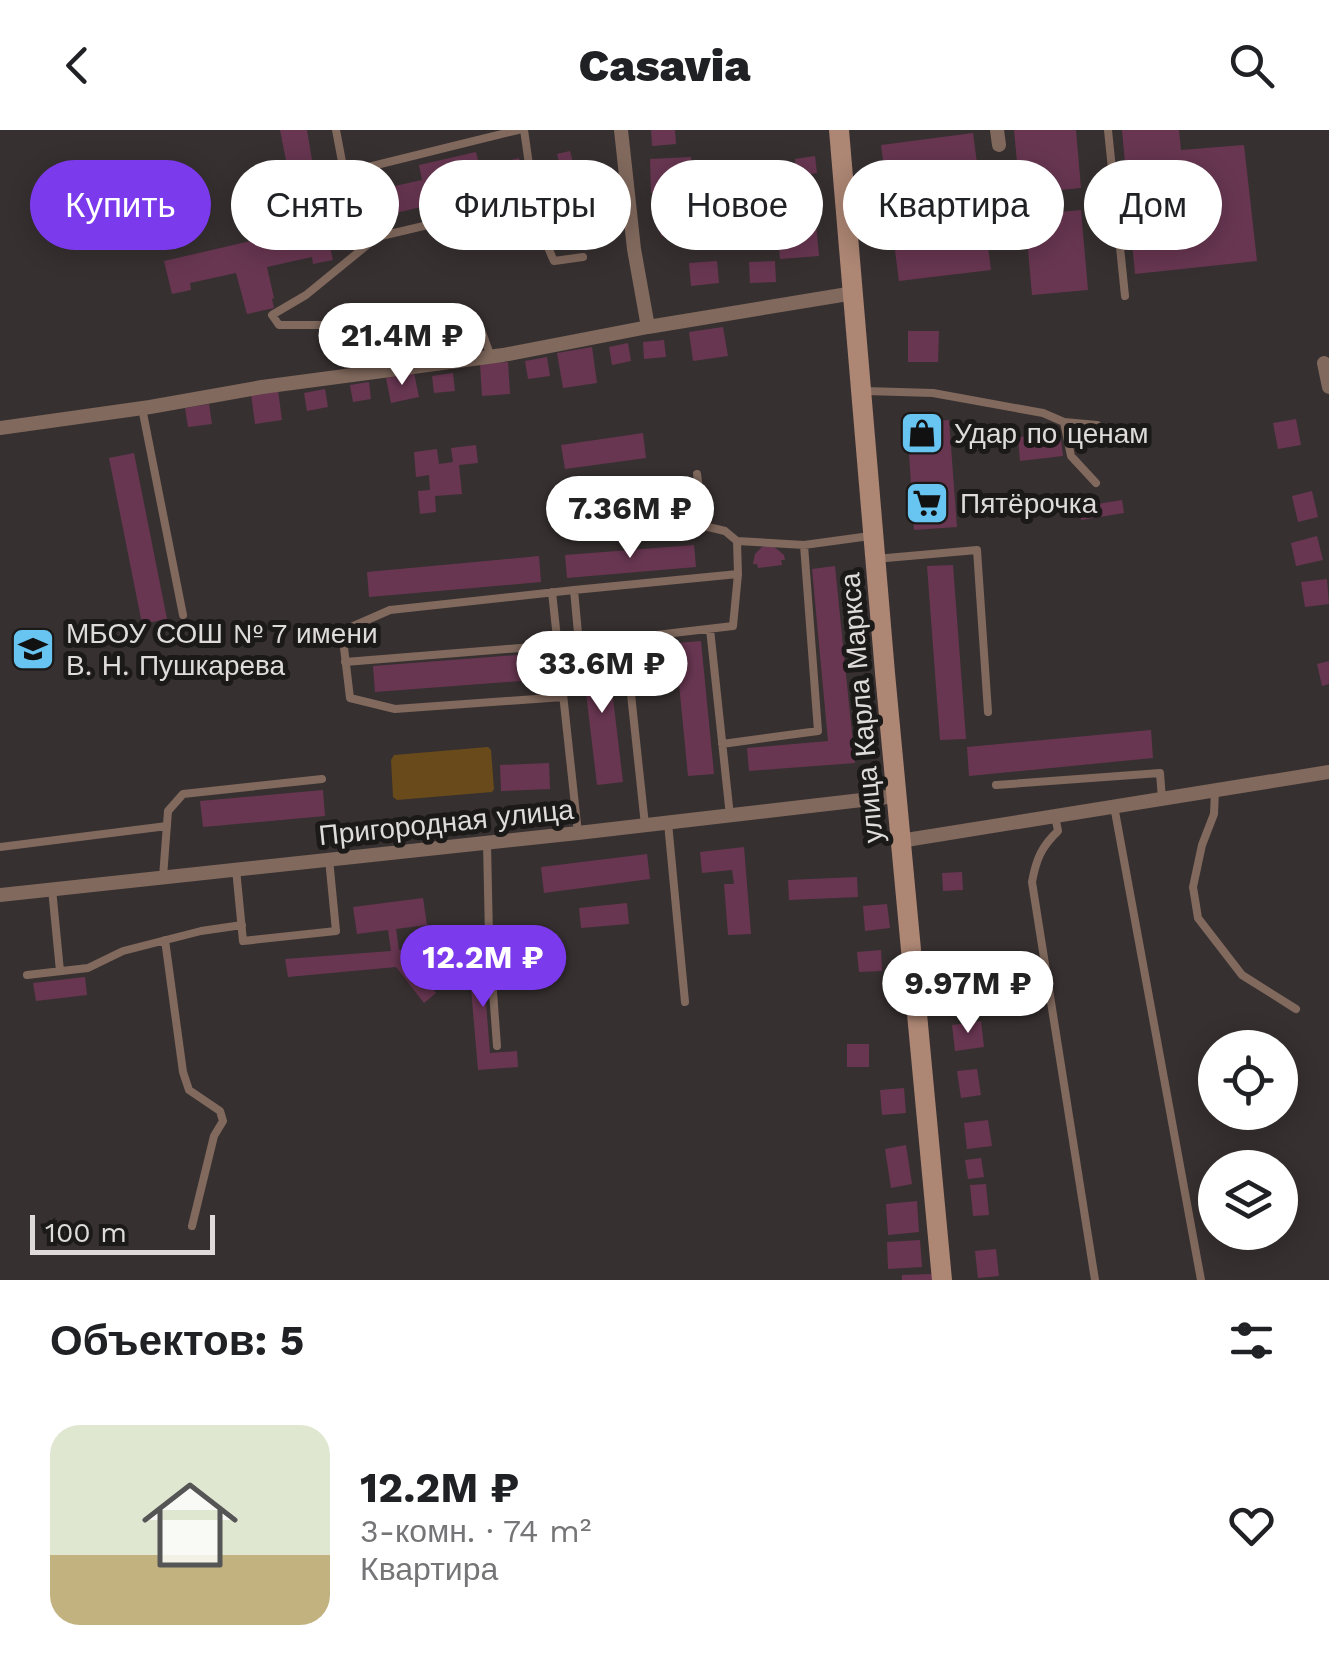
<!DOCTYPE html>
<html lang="ru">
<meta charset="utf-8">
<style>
:root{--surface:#fff;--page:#f6f6f6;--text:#202124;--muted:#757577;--accent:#7c3aed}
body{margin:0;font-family:"Work Sans",sans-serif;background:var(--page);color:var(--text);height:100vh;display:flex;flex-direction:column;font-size:38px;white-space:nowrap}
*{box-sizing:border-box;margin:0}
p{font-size:32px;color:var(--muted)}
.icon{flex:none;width:55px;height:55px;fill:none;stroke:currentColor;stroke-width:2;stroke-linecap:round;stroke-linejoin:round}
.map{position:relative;height:1150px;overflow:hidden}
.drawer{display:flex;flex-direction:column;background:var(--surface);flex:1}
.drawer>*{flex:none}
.top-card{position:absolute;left:30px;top:30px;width:1270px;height:90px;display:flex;gap:20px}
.buttons{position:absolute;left:1198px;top:900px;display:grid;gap:20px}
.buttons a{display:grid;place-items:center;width:100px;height:100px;border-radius:50%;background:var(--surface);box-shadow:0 5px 25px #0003;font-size:50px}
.scale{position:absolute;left:30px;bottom:25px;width:185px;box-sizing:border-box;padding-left:10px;border:5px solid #dfdbdb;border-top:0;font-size:28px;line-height:35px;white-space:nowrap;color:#dfdbdb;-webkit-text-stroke:8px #1c1919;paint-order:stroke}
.price{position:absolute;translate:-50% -85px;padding:0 22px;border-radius:35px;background:#fff;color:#222;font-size:32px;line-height:65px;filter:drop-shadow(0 2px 5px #0008)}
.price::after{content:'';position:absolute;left:50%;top:60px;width:30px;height:22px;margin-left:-15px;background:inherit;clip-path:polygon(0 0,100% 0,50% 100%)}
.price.current{background:var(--accent);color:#fff}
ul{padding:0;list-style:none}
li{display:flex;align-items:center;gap:30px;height:250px;padding:0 50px}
li span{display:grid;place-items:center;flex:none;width:280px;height:200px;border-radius:30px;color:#555}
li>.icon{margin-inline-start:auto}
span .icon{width:120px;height:120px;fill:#fffc;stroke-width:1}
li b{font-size:42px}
h2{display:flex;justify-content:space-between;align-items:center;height:120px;padding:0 50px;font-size:42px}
.tag{padding:0 35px;border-radius:45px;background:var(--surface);box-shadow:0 5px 25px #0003;font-size:35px;line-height:90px}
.tag.current{background:var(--accent);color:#fff}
header{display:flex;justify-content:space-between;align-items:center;height:130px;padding:0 50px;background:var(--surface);font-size:45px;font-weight:800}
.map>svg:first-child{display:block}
.green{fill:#694a1a}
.building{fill:#683651}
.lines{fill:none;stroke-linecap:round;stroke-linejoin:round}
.service{stroke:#81695d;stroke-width:8}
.minor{stroke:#81695d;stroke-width:14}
.secondary{stroke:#ad8674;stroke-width:20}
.labels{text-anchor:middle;stroke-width:10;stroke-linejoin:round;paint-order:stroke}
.poi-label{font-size:28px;fill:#dfdbdb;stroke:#1c1919;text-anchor:start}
.street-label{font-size:28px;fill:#dfdbdb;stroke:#1c1919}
</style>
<header><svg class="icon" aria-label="back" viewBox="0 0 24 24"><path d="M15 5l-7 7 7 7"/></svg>Casavia<svg class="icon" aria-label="search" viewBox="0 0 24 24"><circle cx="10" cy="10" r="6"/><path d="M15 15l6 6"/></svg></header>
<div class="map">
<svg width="1329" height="1150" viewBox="0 0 1329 1150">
<rect width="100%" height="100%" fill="#373030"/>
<path class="green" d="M488 617 491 620 494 659 492 662 397 670 393 667 391 630 394 625Z"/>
<path class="building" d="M280 0H307L312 30 287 35Z
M651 0H675L676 14 652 16Z
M1014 0H1076L1081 58 1020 64Z
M1122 0H1179L1181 20 1244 15 1257 131 1135 144Z
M973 3 991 140 899 151 881 15Z
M570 21 574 37 561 40 557 24Z
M476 22 480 38 519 28 526 55 478 66 475 52 432 62 434 74 387 85 381 59 422 50 419 35Z
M815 26 817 43 797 46 795 29Z
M691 27 692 62 651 63 650 29Z
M576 57 587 116 562 120 552 62Z
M690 74 693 102 661 106 658 77Z
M1081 80 1088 160 1032 165 1025 85Z
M325 94 333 130 313 134 312 127 267 137 274 168 272 169 274 178 247 184 236 143 190 153 191 160 172 164 164 131Z
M816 94 819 126 780 129 778 105 799 104 798 96Z
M717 131 719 153 691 156 689 133Z
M775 131 776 152 750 153 749 132Z
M723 197 728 226 693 231 689 202Z
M908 201H939L938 232H908Z
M664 210 666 227 644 229 643 212Z
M628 213 631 231 612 235 609 217Z
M592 217 597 253 563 258 557 223Z
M547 227 550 246 528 249 525 231Z
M508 232 510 264 482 266 480 234Z
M414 243 419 267 391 273 386 248Z
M453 243 455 261 434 263 432 246Z
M369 252 371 269 353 272 350 255Z
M325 259 328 277 307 281 304 263Z
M278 260 282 290 255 294 251 264Z
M209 274 212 294 188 297 185 278Z
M1296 289 1301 315 1278 319 1273 293Z
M949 290 957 397 914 400 907 293Z
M1060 302 1063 326 1020 331 1018 307Z
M643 303 646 328 565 339 561 315Z
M476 315 478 333 459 335 462 364 435 366 436 382 420 384 418 361 430 360 429 345 416 347 414 322 437 319 439 334 453 332 451 318Z
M134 323 167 489 142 494 109 328Z
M1312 361 1318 387 1298 392 1292 366Z
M1122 370 1124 383 1081 390 1079 377Z
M1317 406 1323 430 1296 436 1291 413Z
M694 415 696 437 567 448 565 425Z
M773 416 784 425 785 430H781L782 435 758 438 757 434H753L755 424 762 417Z
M539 426 541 452 369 467 367 442Z
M953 435 966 609 940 610 927 436Z
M835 436 855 633 749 641 747 618 828 611 812 439Z
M1327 449 1329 474 1305 477 1301 452Z
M701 511 714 644 688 646 675 513Z
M607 518 623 652 597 655 581 521Z
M544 523 546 549 375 562 373 536Z
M1329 531V554L1322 556 1317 534Z
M1151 600 1153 628 969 646 967 617Z
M549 633 550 659 501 661 500 635Z
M323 660 325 686 203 697 200 671Z
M744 717 751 804 728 805 724 754H734L732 740 702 743 700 722Z
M647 724 650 749 544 763 541 737Z
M962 742 963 760 943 761 942 743Z
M857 747 858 767 789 770 788 750Z
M423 768 427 795 396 799 399 820H401L436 863 424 873 396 837 288 847 285 829 391 821 388 800 357 804 353 777Z
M627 773 629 794 581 798 579 778Z
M887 774 890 798 865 801 863 776Z
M480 799 490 923 517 921 518 937 478 940 466 800Z
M881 820 882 841 859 842 857 822Z
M968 826 969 845 950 846 949 828Z
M85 847 87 865 36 871 33 853Z
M981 891 984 917 955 921 952 895Z
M847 914H869V937H847Z
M977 939 981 965 961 968 957 941Z
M904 958 906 983 882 985 880 960Z
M988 990 992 1016 967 1019 964 993Z
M906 1015 912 1054 891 1058 885 1019Z
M981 1028 984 1047 968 1049 965 1030Z
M986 1054 989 1085 973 1086 970 1055Z
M917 1071 919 1102 888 1105 886 1074Z
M920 1110 922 1137 888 1139 887 1112Z
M996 1119 999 1146 978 1148 975 1121Z
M933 1144V1150H902V1145Z"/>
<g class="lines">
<path class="service" d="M336 0 359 121
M524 0C531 45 534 90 554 131L583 127
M1108 0 1125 166
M344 43 518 0
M491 227 482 202 465 195H279L272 185 306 165 377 107 534 70
M865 261 933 263 1043 283 1064 292 1097 295
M142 278 183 485
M1064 292 1071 326 1096 353
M697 344 704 396 725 401 737 411
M875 429 977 420 988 582
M574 460 738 444
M552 462 578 703
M710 499 730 686
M625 508 645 695
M345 532 557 515
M563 567 395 579 350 568 342 501 390 480 574 460 579 514 733 496 738 444 737 411 804 415 870 406
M722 614 818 601 804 415
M996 655 1160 643 1162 669
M1215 660 1214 684 1202 715 1193 757 1198 788 1242 845 1296 879
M1114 676 1201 1150
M1055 686 1058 701C1041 717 1036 730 1032 752L1095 1150
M668 693 685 872
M487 713 489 807 497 916
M0 717 167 696
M236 739 243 811 336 801 329 729
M163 747 168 681 183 664 322 649
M52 759 60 841
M165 810 183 942 189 960 220 981 223 991 214 1006 192 1096
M27 845 88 838 123 821 201 801 242 795"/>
<path class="minor" d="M621 0 634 119 648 197
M997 0 999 15
M1324 233 1329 257
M0 298 150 277 262 257 503 225 648 197 854 163
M900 711 1329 642
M0 765 578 703 896 666"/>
<path class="secondary" d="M839 0 885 543 942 1150"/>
</g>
<defs>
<g id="shop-square" transform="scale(2.25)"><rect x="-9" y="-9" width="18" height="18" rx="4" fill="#68c4f0" stroke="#1c1919"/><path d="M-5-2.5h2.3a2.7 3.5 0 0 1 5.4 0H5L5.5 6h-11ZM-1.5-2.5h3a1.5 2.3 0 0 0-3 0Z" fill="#111"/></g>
<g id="supermarket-square" transform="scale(2.25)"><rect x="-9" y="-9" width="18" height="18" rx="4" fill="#68c4f0" stroke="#1c1919"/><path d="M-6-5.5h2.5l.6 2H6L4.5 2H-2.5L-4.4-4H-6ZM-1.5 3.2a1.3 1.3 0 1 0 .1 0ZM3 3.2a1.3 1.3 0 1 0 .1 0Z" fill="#111"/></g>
<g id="school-square" transform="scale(2.25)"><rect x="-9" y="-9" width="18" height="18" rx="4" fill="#68c4f0" stroke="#1c1919"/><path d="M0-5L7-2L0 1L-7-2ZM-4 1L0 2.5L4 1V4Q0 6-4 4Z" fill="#111"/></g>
</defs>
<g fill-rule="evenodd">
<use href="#shop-square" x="922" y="303"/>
<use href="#supermarket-square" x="927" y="373"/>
<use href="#school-square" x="33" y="519"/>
</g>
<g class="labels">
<g class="poi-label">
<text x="954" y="313">Удар по ценам</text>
<text x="960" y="383">Пятёрочка</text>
<text x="66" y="513">МБОУ СОШ № 7 имени<tspan x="66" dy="32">В. Н. Пушкарева</tspan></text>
</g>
<g class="street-label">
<text transform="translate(861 578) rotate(-95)" y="10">улица Карла Маркса</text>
<text transform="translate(446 692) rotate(-6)" y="10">Пригородная улица</text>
</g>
</g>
</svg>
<div class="buttons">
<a><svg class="icon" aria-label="locate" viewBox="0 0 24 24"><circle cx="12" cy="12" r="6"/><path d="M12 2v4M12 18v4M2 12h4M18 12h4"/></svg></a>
<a><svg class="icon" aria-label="layers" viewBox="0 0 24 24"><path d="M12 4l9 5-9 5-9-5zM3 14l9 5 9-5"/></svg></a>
</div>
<div class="scale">100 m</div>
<b class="price" style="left:402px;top:258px">21.4M ₽</b>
<b class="price" style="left:630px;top:431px">7.36M ₽</b>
<b class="price" style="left:602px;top:586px">33.6M ₽</b>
<b class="price current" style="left:483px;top:880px">12.2M ₽</b>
<b class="price" style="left:968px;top:906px">9.97M ₽</b>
<div class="top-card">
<a class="tag current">Купить</a>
<a class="tag">Снять</a>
<a class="tag">Фильтры</a>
<a class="tag">Новое</a>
<a class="tag">Квартира</a>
<a class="tag">Дом</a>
</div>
</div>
<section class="drawer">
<h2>Объектов: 5<svg class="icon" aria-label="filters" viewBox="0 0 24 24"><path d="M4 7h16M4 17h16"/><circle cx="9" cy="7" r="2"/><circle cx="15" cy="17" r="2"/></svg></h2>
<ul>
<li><span style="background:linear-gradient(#dfe7d0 65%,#c2b280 0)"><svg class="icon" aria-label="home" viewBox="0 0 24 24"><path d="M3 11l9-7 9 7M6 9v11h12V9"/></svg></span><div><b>12.2M ₽</b><p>3-комн. · 74 m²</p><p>Квартира</p></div><svg class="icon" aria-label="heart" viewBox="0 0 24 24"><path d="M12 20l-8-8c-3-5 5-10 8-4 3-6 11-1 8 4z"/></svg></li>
</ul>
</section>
